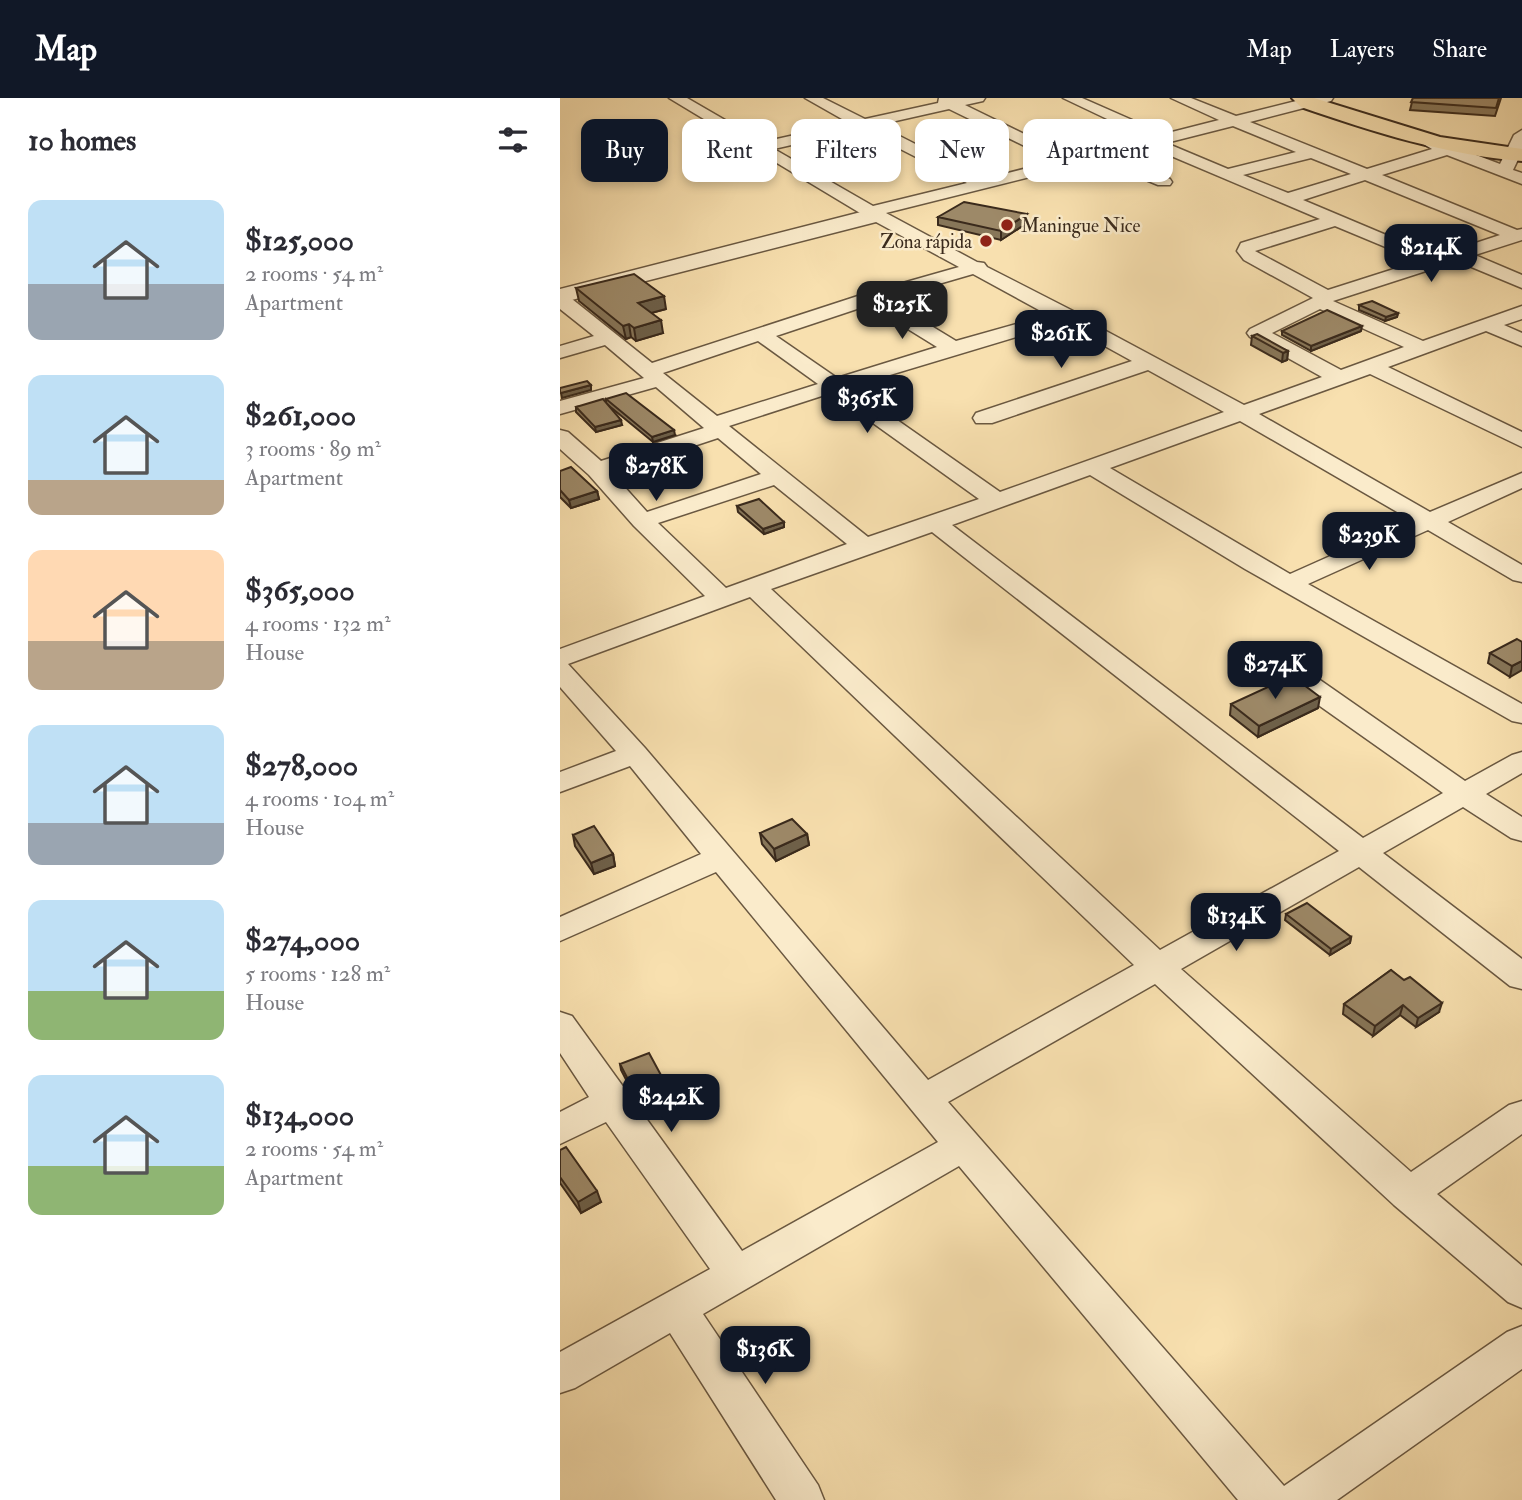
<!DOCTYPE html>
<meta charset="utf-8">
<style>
:root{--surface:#fff;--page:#f7f7f7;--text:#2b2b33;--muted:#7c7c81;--accent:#111827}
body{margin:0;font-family:"IM FELL Double Pica",serif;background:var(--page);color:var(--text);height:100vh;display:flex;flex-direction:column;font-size:26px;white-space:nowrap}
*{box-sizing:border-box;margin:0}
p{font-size:23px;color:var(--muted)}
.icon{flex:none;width:38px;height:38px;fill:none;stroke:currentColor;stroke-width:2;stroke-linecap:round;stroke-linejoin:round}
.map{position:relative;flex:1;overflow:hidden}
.panel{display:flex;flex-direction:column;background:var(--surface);width:560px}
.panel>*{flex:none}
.top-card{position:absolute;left:21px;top:21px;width:665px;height:63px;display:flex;gap:14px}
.price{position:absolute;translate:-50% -60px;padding:0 16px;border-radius:14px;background:var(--accent);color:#fff;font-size:23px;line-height:46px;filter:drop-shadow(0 2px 4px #0008)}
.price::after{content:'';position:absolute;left:50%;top:42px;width:21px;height:16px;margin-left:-10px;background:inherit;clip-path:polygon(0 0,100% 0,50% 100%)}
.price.active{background:#222;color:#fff}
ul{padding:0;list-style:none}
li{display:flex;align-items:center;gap:21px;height:175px;padding:0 28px}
li span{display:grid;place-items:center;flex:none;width:196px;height:140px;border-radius:14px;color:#555}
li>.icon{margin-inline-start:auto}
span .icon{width:84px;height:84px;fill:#fffc;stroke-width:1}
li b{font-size:30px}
h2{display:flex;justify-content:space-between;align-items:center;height:84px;padding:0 28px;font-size:30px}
.tag{padding:0 24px;border-radius:14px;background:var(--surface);box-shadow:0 4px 10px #0003;font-size:24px;line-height:63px}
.tag.active{background:var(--accent);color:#fff}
header{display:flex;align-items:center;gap:42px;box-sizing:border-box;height:98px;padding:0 35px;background:var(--accent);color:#fff}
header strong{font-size:33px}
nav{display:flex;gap:38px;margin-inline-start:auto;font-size:24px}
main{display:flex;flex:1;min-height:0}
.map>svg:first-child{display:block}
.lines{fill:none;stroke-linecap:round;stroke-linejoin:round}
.minor-casing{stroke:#6a5841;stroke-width:3}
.tertiary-casing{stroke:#6a5841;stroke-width:3}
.primary-casing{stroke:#3a2a1c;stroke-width:4}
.minor{fill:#faebcb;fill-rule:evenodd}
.tertiary{fill:#faebcb;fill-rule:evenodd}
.primary{fill:#f8e0af;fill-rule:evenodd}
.wall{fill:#877659;stroke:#3a2a1c;stroke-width:2}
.shaded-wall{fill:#6e6049;stroke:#3a2a1c;stroke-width:2}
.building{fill:#9d8968;stroke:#3a2a1c;stroke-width:2}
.poi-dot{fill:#8f2418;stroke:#faebcb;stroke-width:2.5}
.labels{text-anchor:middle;stroke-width:5;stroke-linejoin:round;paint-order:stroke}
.far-poi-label{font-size:19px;fill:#3a2a1c;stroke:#faebcb;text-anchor:start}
</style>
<header>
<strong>Map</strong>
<nav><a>Map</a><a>Layers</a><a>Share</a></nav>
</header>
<main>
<section class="panel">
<h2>10 homes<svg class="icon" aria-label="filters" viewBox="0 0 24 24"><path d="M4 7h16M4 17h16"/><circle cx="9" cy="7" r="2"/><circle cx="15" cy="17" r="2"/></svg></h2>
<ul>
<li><span style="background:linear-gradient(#bfe0f5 60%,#9aa5b1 0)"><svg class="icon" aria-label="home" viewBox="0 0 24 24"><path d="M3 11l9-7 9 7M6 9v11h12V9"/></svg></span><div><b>$125,000</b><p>2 rooms · 54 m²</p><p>Apartment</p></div></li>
<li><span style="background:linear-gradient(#bfe0f5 75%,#b9a48a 0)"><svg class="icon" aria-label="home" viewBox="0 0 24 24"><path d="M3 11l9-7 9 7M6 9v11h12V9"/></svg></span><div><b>$261,000</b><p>3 rooms · 89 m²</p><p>Apartment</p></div></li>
<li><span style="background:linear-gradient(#ffd9b3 65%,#b9a48a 0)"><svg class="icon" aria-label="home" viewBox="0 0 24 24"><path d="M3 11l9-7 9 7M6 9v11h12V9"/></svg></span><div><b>$365,000</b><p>4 rooms · 132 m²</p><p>House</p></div></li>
<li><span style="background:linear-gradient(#bfe0f5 70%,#9aa5b1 0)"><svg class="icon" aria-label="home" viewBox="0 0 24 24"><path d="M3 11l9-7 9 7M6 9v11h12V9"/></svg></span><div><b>$278,000</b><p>4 rooms · 104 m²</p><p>House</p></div></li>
<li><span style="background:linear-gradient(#bfe0f5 65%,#8fb573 0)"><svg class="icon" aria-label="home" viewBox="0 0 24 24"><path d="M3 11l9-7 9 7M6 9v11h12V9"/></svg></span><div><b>$274,000</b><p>5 rooms · 128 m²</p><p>House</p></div></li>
<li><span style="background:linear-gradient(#bfe0f5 65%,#8fb573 0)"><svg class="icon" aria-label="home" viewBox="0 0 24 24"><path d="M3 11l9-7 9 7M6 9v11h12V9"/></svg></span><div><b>$134,000</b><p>2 rooms · 54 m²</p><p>Apartment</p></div></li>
</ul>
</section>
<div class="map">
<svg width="962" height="1402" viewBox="0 0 962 1402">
<rect width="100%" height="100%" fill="#f8e0af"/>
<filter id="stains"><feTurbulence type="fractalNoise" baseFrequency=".00286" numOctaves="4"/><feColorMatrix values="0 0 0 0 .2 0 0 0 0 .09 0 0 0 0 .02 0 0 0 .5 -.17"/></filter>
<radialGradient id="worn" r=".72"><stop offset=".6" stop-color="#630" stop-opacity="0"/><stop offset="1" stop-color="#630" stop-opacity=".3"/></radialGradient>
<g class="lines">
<g class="minor-casing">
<path id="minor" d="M109 0H127L203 44 289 25 245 0H263L305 21 378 5 379 0H425L423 3 405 7 511 59 585 39 503 0H522L604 36 659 22 611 0H631L676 18 748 0H773L771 3 690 24 807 71 872 51 860 44 868 39 940 66 954 37 962 32V53L953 72 962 75V86L887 57 822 77 957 132 962 131V142L915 157 962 177V190L897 163 773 203 863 243 962 208V221L944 227 962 235V248L926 233 828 269 962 334V349L810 276 699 316 870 414 962 375V390L888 424 962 467V484L953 482 868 432 748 486 962 606V625L952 623 685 471 530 377 392 427 803 740 883 695 740 594 736 588 740 582 750 580 760 582 905 683 952 657 962 654V675L926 696 962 719V743L951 740 903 709 823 755 962 861V891L950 888 799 769 621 871 851 1074 949 1007 962 1003V1036L877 1096 962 1168V1210L948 1204 834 1107 595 886 388 1004 724 1388 947 1234 962 1228V1271L777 1402H678L399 1068 143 1216 258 1387 264 1402H216L110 1235 15 1290 0 1295V1254L150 1171 46 1024 0 1046V1014L29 999 0 955V914L12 918 182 1153 378 1044 156 774 0 843V819L141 756 70 668 0 694V674L56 653 0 589V551L145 498 74 428 29 377 0 351V332L8 334 41 363 144 330 96 289 0 316V303L84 280 45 247 0 260V248L34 238 0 211V195L7 197 92 265 304 196 399 169 305 118ZM389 11 495 63 424 81 318 27ZM673 28 736 54 668 71 606 45ZM301 31 407 85 313 108 214 51ZM590 49 760 121 681 145 677 153 684 162 753 200 690 231 687 235 690 239 762 279 684 307 518 218 515 214 427 169 424 165 417 164 326 115 538 62 598 87H610L612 84 610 81 555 58ZM751 60 791 76 728 95 683 77ZM805 82 940 137 876 158 743 102ZM775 128 859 163 768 192 695 153ZM413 176 488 217 396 243 327 201ZM309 207 377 249 277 280 216 238ZM760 211 844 249 781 272 712 235ZM503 225 572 263 416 315 413 320 416 325H432L588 272 664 314 440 394 290 289ZM198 243 258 286 157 318 103 275ZM271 295 419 401 308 439 169 328ZM680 323 851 422 730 476 550 370ZM158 340 201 376 87 414 52 375ZM214 387 287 446 166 490 98 425ZM372 434 779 753 600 852 211 491ZM190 499 574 867 368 982 85 650 8 566Z"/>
</g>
<g class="tertiary-casing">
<path id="tertiary" d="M311 108 318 110 322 114 320 123 0 205V191L301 114 304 110Z"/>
</g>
<g class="primary-casing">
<path id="primary" d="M732 0H754L880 39 962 51V63C885 57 814 34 741 9Z"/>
</g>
<use href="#minor" class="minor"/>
<use href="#tertiary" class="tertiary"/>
<use href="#primary" class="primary"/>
</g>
<path class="wall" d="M853 0H941L935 18 850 12Z
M467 116V125L441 142 378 127V119Z
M16 190 106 211 91 215 103 235 76 243 71 239 66 241 19 203Z
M799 207 838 215 837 219 825 223 799 212Z
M722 233H801L751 253 722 237Z
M692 238 728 253 727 262 722 264 691 247Z
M46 301 115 337 93 344 48 307 62 327 36 334 16 314V309L46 305Z
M0 373 37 393 39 401 11 410 0 399Z
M177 408 224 424V429L204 436 178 414Z
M962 544 950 579 928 565 930 555Z
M671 606 758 610 698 639 670 617Z
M200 735 247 736 249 747 216 763 202 746Z
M13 737 53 756 55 768 34 776 15 748Z
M726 816 791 839 790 845 770 857 725 822Z
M831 872 879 914 856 929 840 917 813 938 783 916 784 906Z
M60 966 102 979 103 985 74 997 61 972Z
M0 1052 41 1104 21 1115 0 1085Z"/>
<path class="shaded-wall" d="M467 116V125L441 142V133Z
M104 198 106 211 80 218 78 205Z
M838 215 837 219 825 223 826 219Z
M101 222 103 235 76 243 74 230Z
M69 226 71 239 66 241 63 228Z
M802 228 801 233 751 253V248Z
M728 253 727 262 722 264 723 255Z
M31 287V292L2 300 1 295Z
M61 322 62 327 36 334 35 329Z
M114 332 115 337 93 344 92 339Z
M37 393 39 401 11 410 9 402Z
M224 424V429L204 436 203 431Z
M962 563V572L950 579 952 568Z
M760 599 758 610 698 639 699 628Z
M247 736 249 747 216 763 214 751Z
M53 756 55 768 34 776 31 765Z
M791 839 790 845 770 857 771 851Z
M882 905 879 914 856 929 858 920Z
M843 907 840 917 813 938 815 928Z
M102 979 103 985 74 997 73 991Z
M37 1093 41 1104 21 1115 18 1104Z"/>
<path class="building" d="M853 0H939L936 10 851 4Z
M404 104 467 116 441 133 378 119Z
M74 176 104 198 78 205 101 222 74 230 69 226 63 228 16 190Z
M812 203 838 215 826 219 799 207Z
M767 212 802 228 751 248 722 233Z
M697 236 728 253 723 255 692 238Z
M27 283 31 287 1 295 0 294V290Z
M66 295 114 332 92 339 46 301Z
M43 301 61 322 35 329 16 309Z
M11 369 37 393 9 402 0 392V373Z
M199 401 224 424 203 431 177 408Z
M957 541 962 544V563L952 568 930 555Z
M732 578 760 599 699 628 671 606Z
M232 721 247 736 214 751 200 735Z
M34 728 53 756 31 765 13 737Z
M747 805 791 839 771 851 726 816Z
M831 872 844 882 850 879 882 905 858 920 843 907 815 928 784 906Z
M89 955 102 979 73 991 60 966Z
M6 1049 37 1093 18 1104 0 1079V1052Z"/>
<g class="poi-dot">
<circle cx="447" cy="127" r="7"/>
<circle cx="426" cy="143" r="7"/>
</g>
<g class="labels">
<g class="far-poi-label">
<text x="461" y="134">Maningue Nice</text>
<text x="412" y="150" text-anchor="end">Zona rápida</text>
</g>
</g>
<rect width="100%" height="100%" filter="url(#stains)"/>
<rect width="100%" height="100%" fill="url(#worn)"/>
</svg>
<b class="price" style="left:871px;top:186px">$214K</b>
<b class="price active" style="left:342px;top:243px">$125K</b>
<b class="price" style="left:501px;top:272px">$261K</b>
<b class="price" style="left:307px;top:337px">$365K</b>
<b class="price" style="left:96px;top:405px">$278K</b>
<b class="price" style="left:809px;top:474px">$239K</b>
<b class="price" style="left:715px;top:603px">$274K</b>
<b class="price" style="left:676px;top:855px">$134K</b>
<b class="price" style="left:111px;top:1036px">$242K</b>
<b class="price" style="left:205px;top:1288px">$136K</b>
<div class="top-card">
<a class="tag active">Buy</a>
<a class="tag">Rent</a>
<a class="tag">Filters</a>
<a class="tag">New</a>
<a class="tag">Apartment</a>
</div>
</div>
</main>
